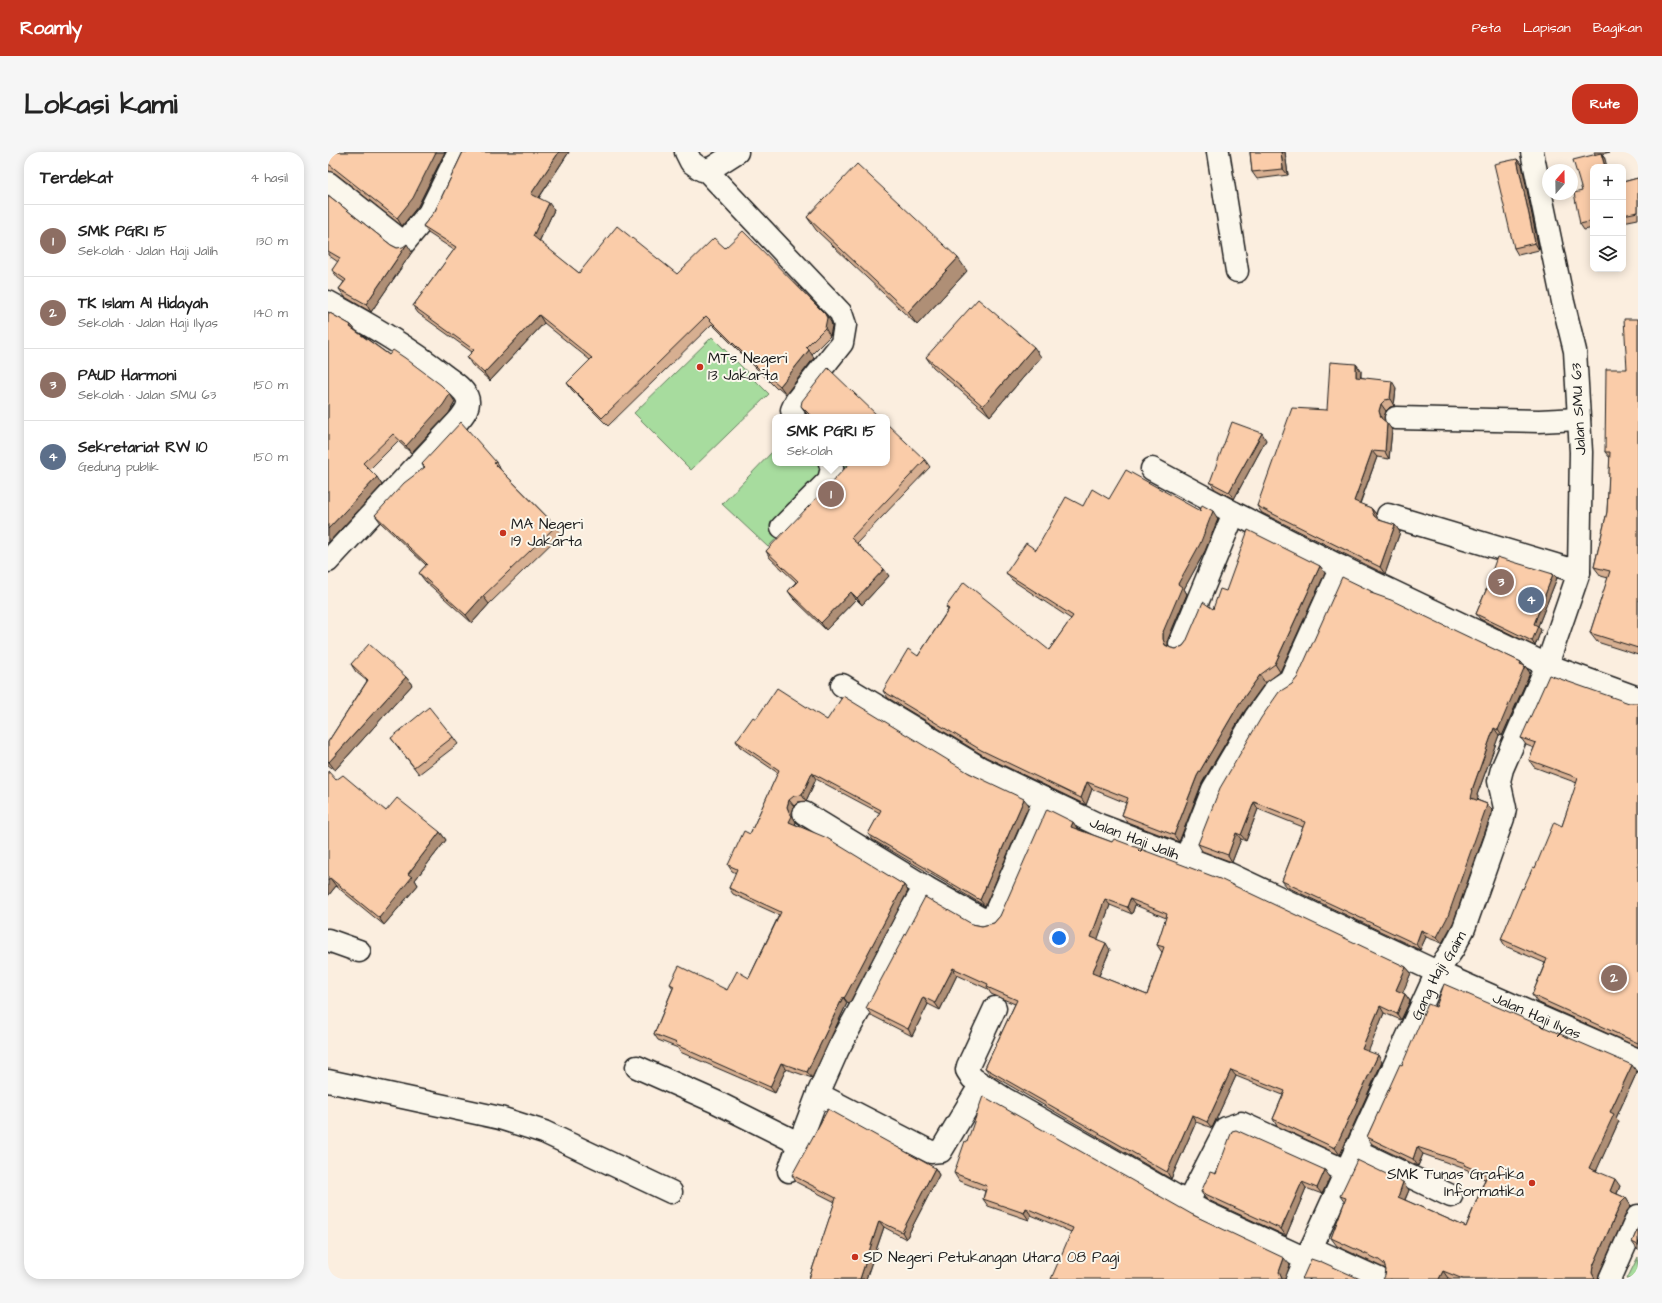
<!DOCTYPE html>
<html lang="id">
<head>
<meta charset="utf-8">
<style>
  :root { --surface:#fff; --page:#f6f6f6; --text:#222; --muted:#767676; --line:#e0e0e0; --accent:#c8321e }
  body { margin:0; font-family:"Architects Daughter",sans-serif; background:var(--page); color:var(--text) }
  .controls { position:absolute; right:12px; top:12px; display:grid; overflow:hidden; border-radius:8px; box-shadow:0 2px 10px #0003 }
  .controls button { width:36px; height:36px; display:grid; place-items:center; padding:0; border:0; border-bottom:1px solid var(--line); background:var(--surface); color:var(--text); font:20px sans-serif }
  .compass { position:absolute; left:1214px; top:12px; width:36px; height:36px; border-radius:50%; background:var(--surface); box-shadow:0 2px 10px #0003; rotate:20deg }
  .you { position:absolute; left:731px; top:786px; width:14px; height:14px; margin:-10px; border:3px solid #fff; border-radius:50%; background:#1a73e8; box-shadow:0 0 0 6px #1a73e833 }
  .badge { display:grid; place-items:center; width:26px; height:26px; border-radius:50%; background:var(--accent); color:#fff; font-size:13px; font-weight:700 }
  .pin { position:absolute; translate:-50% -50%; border:2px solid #fff; box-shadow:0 1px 4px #0006 }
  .popup { position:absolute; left:444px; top:262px; width:118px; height:52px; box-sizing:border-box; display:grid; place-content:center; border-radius:8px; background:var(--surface); filter:drop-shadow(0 1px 3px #0005); font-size:13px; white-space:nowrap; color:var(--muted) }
  .popup b { font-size:15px; color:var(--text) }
  .popup::after { content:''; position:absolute; left:50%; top:100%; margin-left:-8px; border:8px solid transparent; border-top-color:var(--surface) }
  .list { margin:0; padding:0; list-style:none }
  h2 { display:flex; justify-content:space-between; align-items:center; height:52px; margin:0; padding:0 16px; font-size:17px }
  h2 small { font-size:13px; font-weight:400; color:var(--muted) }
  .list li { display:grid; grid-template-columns:26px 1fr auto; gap:12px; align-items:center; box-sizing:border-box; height:72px; padding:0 16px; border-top:1px solid var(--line) }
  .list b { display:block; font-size:15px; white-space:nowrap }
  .list p { margin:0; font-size:13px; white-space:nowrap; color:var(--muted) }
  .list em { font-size:13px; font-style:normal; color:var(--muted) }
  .icon { flex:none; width:22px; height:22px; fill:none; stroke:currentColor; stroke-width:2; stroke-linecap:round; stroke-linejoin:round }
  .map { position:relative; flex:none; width:1310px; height:1127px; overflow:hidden; border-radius:16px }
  header { display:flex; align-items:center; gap:24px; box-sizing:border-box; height:56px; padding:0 20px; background:var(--accent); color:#fff }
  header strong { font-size:19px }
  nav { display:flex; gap:22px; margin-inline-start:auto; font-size:14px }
  .intro { display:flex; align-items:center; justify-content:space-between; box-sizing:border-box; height:96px; padding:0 24px }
  h1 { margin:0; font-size:28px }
  .button { padding:10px 18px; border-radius:16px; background:var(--accent); color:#fff; font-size:14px; font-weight:700 }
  main { display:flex; gap:24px; padding:0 24px }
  aside { flex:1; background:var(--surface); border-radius:16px; box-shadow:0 2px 10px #0003 }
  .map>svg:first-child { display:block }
  .green { fill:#a7dc9e; stroke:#627c5d }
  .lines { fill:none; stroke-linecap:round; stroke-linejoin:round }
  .minor-casing { stroke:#1c1c1c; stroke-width:25 }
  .minor { stroke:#fbf7ec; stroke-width:22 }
  .wall { fill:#d7af91; stroke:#1c1c1c; fill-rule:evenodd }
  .shaded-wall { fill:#af8f76; stroke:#1c1c1c }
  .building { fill:#facca9; stroke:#1c1c1c; fill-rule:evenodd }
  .poi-dot { fill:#c8321e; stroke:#fbf7ec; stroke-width:1.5 }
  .labels { text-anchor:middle; stroke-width:4; stroke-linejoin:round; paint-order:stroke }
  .poi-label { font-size:15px; fill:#1c1c1c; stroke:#fbf7ec; text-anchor:start }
  .street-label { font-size:15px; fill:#1c1c1c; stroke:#fbf7ec }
</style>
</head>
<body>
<header>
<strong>Roamly</strong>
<nav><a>Peta</a><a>Lapisan</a><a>Bagikan</a></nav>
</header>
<div class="intro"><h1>Lokasi kami</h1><a class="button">Rute</a></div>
<main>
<aside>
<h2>Terdekat<small>4 hasil</small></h2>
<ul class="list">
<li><span class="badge" style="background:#8d6e63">1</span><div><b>SMK PGRI 15</b><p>Sekolah · Jalan Haji Jalih</p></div><em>130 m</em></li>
<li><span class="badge" style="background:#8d6e63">2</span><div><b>TK Islam Al Hidayah</b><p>Sekolah · Jalan Haji Ilyas</p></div><em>140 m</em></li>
<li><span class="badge" style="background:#8d6e63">3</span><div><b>PAUD Harmoni</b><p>Sekolah · Jalan SMU 63</p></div><em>150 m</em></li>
<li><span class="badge" style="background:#5c6f8a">4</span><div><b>Sekretariat RW 10</b><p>Gedung publik</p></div><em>150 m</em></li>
</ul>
</aside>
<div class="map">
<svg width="1310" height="1127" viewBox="0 0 1310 1127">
  <rect width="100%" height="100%" fill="#fbeedf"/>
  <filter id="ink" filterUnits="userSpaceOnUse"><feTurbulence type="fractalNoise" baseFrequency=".025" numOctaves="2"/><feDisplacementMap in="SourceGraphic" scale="8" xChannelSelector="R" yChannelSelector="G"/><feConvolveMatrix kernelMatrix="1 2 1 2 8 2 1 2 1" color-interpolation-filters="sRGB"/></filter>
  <g filter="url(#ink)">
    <path class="green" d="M384,185L441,242L363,318L306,261Z
      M447,297V311H517L519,313L440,395L394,352Z
      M1310,1105V1127H1299Z"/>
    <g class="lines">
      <g class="minor-casing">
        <g id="minor">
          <path d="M358,0L363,10L374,18L384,16L409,0"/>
          <path d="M890,0L909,119"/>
          <path d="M378,18L513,161L517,173L514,191L468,249L464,258L466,265"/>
          <path d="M0,31L76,91L101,61L131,0"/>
          <path d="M0,150C40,172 81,195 117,224C124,229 135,236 139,245C143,254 135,263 130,269L0,409"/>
          <path d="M1068,266L1211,269L1251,267"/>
          <path d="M824,317L906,361L1013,415L1219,513L1310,546"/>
          <path d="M1060,363L1251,420"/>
          <path d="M454,375L501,328L504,316L502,311"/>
          <path d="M852,492L906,361"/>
          <path id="s1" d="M514,533L652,616L771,673L901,722L1109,820L1310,908"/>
          <path d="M476,661L597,735"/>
          <path d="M858,706L885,637L927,566L947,538L962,528L1013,415"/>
          <path d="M0,788L31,799"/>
          <path d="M667,856L640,914L639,918L644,926L677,947L876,1060L978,1107"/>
          <path d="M309,915L388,950L470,991"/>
          <path d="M0,929L172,966L216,980L343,1040"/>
          <path d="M490,942L603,1000L613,999L653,932"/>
          <path d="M1027,998L1123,1044"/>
          <path d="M461,1019L490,942L510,897L533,855L582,760L597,735L652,766L661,768L665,766L717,647"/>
          <path d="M860,1050L898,976L913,971L1018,1019"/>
          <path d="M983,1096L1051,1127"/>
          <path id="s2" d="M969,1127L1109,820L1125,797L1136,776L1175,666L1177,656L1171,629L1174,617L1219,513L1251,420L1253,300L1247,199L1235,150L1204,0"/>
          <path d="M1282,1127L1310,1064"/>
        </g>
      </g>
      <use href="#minor" class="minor"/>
    </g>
    <path class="wall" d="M0,0H117L90,54L74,74L7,21L1,19H0Z
      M135,0H241L211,46L226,58L211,90L251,121L349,122L397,96L503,170L504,174L502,184L484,202L486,206L458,242L450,235L449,237L384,172L280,274L244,238L239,231L262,208L216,171L162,229L144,213L139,205L144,200L90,161L85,154L126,98L100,81L95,74L107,59Z
      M922,0H957L960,23L929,27L924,20Z
      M1266,0H1282L1274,2L1277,7L1265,15V76L1256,78L1252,72L1254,39L1267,2Z
      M1189,7L1194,13L1211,98L1190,103L1186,96Z
      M1310,26V67L1295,70V30Z
      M0,43L63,93L69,96L84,100L43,160L17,145L11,137L16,130L10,126L4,118L10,110L0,103Z
      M479,65L639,119L589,173L488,78Z
      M0,160L23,173L28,179L127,250L121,261L83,301L70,289L41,318L54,333L0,391Z
      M1310,167V503L1269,490L1262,481L1280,426L1273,424L1266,415L1279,360L1282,306L1277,300L1299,217Z
      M598,205H713L662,264L605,215Z
      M1028,212L1033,219V225L1068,236L1066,254L1062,255L1058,259L1056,265V268L1064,278L1061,307L1049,305L1032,352L1043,356L1048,362L1049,367L1051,368L1067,373L1072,380L1057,422L934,361L929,354L999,258Z
      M473,254L551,265H482L478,261Z
      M938,288L906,347L887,337L882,330Z
      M597,308L602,315L529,391L561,424L534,453L528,447L498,478L465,446L460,439L468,430L442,406L438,399Z
      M168,310L173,318L228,374L233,382L161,452L144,471L97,429L91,421L98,413L53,371L47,363L96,316L94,312Z
      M781,347L872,359L890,367L877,399L856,437L859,442L840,487V494L843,496L848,497L855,494L885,457L898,439L992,414L997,421L952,520L937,531L916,560L874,631L851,690L799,670L794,663L798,651L764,637L758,653L658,605L560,546L555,539L590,504L620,458L618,455L721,498L743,467L684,428L678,421L708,398L755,354Z
      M1163,422H1225L1229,426L1210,474L1213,478L1207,494L1152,467L1148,462L1164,424Z
      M1043,439L1045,442L1193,510L1195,513L1197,514L1202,521L1174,584L1171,583L1149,643L1150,645L1149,648L1159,652L1164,658L1163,663L1125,771L1114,791L1098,785L1092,798L959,735L954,729L975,675L930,657L918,689L913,687L904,710L874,699L870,692L964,532Z
      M23,512L78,525L84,533L7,618L0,613V590L39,529L28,520Z
      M1301,551H1310V895L1209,850L1204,843L1217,811L1177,794L1173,787L1195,737L1207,716L1234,674L1249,631L1206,615L1201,608L1206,596L1198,593L1193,586Z
      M428,567L499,568L641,621L701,653L657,754L545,688L540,682L552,661L488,627L478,649L470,650L466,654L464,661L465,665L468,670L467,672L576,733L580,739L522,849L521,852L519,851L484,926L458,917L447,941L352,900L350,896L330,888L326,882L345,836L342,832L399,838L421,826L451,763L405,742L401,736L408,721L404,719L400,713L422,682L450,621L412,595L408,589Z
      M125,585L130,592L91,622L63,586Z
      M8,628L58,659L112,680L118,688L87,728L90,733L56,773L8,734L0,744Z
      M745,670L749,676V677L1078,815L1083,821L1074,841L1077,842L1082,849L1073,868L1056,861L1040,899L1054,910L1012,1003L949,974L945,967L955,943L908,924L884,976L868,970L843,1027L662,922L657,916L687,852L663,842L660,837L629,823L612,858L600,852L584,884L543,863L538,856L644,772L654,774L666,771L672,764ZM782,753L804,762L807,753L838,766L829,793L833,799L834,800L819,843L771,824L782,798L769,788Z
      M1108,855L1309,920L1288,966L1291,969L1268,1019L1292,1034L1289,1042L1298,1046L1303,1054L1299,1059L1271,1122L1270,1127H1123L1120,1126L1057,1124L1058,1118L1056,1116L1009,1094L1003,1086L1017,1051L1012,1044L1081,1038L1077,1048L1138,1075L1157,1027L1141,1021L1140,1018L1095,1002L1090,1014L1044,992L1039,985L1074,913Z
      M607,1016L611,1023L578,1087L556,1075L538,1127H481L507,1050L468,1030L464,1023Z
      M626,1021L865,1063L962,1113L743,1080L703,1063L701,1068L660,1054L655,1047L657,1039L631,1029Z
      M888,1022L1002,1025L994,1042L978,1036L958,1084L878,1047L873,1040Z
      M1310,1076V1098L1309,1097L1304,1090Z"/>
    <path class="shaded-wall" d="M108,0H117L90,54L74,74L69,66Z
      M231,0H241L208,50L203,42Z
      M953,0H957L960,23L955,17Z
      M1273,1L1277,7L1279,15H1277Z
      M1189,7L1194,13L1211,98L1207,91Z
      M221,51L226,58L210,92L205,84Z
      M79,92L84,100L43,160L38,152Z
      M630,106L639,119L589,173L580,160Z
      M497,162L503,170L504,174L502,184L497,176Z
      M211,163L216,171L162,229L156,221Z
      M23,173L29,180L22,175Z
      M706,195L713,205L662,264L655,254Z
      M481,198L486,206L458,242L452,234Z
      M1028,212L1033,219L1032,232L1028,225Z
      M1064,229L1068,236L1066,254L1062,247Z
      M122,242L127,250L121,261L83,301L78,294Z
      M1053,252L1058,259L1056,265L1057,272L1053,266L1051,259Z
      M1059,271L1064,278L1061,307L1057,300Z
      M934,281L938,288L906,347L901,340Z
      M1044,299L1049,305L1030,356L1026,349Z
      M49,325L54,333L0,391V377Z
      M1043,356L1048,362L1051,371L1046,364Z
      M885,359L890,367L877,399L856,437L859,442L840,487V494L837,493L835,487V480L850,432Z
      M1067,373L1072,380L1057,422L1052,415Z
      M992,414L997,421L952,520L947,512Z
      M556,417L561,424L534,453L529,446Z
      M1225,422L1229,426L1210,474L1213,478L1207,494L1204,489L1206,472Z
      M523,440L528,447L498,478L493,471Z
      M155,444L161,452L144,471L138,463Z
      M1193,510L1197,515V514L1202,521L1174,584L1170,578Z
      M932,523L937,531L916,560L874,631L851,690L846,683L869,624L911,552Z
      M78,525L84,533L7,618L1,610Z
      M1166,576L1171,583L1149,643L1150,645L1148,653L1143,646L1144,638Z
      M484,621L488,627L478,649L474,643Z
      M759,630L764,637L758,653L753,646Z
      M696,647L701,653L657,754L652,748Z
      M461,648L466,654L464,661L465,665L468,670L466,676L461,670V660L459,655Z
      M926,650L930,657L918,689L913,683Z
      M1159,652L1164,658L1163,663L1125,771L1114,791L1109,785Z
      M745,670L749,676L747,682L743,675Z
      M112,680L118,688L87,728L90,733L56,773L51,766L80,722Z
      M908,681L913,687L904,710L900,703Z
      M2,726L8,734L0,744V729Z
      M576,733L580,739L521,852L516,846Z
      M777,747L782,753L768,792L763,785Z
      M802,747L807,753L804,762L799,755Z
      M1093,778L1098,785L1092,798L1088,792Z
      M778,791L782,798L769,828L764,821Z
      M1078,815L1083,821L1073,845L1068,838Z
      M625,816L629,823L612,858L607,851Z
      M1077,842L1082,849L1073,868L1069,862Z
      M515,845L519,851L484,926L479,920Z
      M595,845L600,852L584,884L580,877Z
      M1052,854L1056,861L1039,903L1034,897Z
      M1050,903L1054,910L1012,1003L1007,996Z
      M453,911L458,917L447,941L442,935Z
      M1304,913L1309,920L1288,966L1291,969L1266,1024L1261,1016L1282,960Z
      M903,918L908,924L884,976L879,970Z
      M864,963L868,970L843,1027L839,1020Z
      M1089,995L1095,1002L1090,1014L1085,1007Z
      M607,1016L611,1023L578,1087L574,1080Z
      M997,1018L1002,1025L994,1042L989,1036Z
      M1287,1027L1292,1034L1287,1046L1282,1039Z
      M974,1030L978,1036L958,1084L953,1077Z
      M1075,1030L1081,1038L1075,1052L1070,1045Z
      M1298,1046L1303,1054L1299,1059L1271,1122L1270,1127H1267L1264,1121L1265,1114L1293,1051Z
      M698,1056L703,1063L701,1068L696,1061Z
      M551,1069L556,1075L538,1127H532Z
      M956,1106L962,1113L957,1127H954L951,1120Z
      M1115,1119L1120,1126V1127H1111Z"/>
    <path class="building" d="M0,0H108L85,46L69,66L2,13L0,12Z
      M135,0H231L203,42L221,51L205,84L251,121L289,74L349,122L386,86L397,96L415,79L497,162L499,166L497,176L478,195L481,198L452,234L445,228L443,229L378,164L274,266L239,231L264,206L211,163L156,221L139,205L146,198L85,154L128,95L95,74L107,59Z
      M922,0H953L955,17L924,20Z
      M1273,1L1277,15H1265V69L1252,72L1246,41L1254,39L1245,8Z
      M1189,7L1207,91L1186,96L1166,12Z
      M529,12L630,106L580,160L479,65Z
      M1310,26V60L1295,63V30Z
      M0,43L63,93L69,96L75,95L79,92L38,152L11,137L18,128L4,118L12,106L0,99Z
      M650,147L706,195L655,254L598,205Z
      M0,160L23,173L22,175L61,203L65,198L77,206L113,233L122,242L115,253L78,294L65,282L35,311L49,325L0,377Z
      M1296,167H1310V496L1262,481L1282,419L1266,415L1279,360L1282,300H1277L1278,217H1299Z
      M1002,210L1028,212V225L1064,229L1062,247L1057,248L1053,252L1051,259L1053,266L1059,271L1057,300L1044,299L1026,349L1043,356L1046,364L1051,368L1067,373L1052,415L929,354L964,256L999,258Z
      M500,216L551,265H484L473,254L474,249Z
      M133,270L168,310L166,311L228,374L155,444L138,463L91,421L99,412L47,363L76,331L97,315L94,312Z
      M904,270L934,281L901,340L882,330Z
      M559,272L597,308L523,386L556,417L529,446L523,440L493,471L460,439L470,429L438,399L522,311H559Z
      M798,318L872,359L874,353L885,359L872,392L850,432L854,435L835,480V487L837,493L843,496L848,497L855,494L858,490L875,450L885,457L892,437L898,439L920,378L992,414L947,512L932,523L911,552L869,624L846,683L794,663L800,646L759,630L753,646L653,598L555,539L580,497L590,504L621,457L618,455L636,430L721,498L745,464L678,421L698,391L708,398L738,345L755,354L764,337L781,347Z
      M1169,405L1225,422L1206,472L1210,474L1204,489L1148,462L1165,422H1163Z
      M1014,425L1043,439V441L1063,448L1193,510L1192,512L1197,514L1170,578L1166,576L1144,638H1145L1143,646L1159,652L1158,656L1120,764L1109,785L1093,778L1088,792L954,729L977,670L926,650L913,683L908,681L900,703L870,692L892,636L933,566L951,540L964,532L969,526Z
      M41,492L78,525L1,610L0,609V590L40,528L23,512Z
      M1221,523L1301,551H1310V891L1204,843L1219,807L1173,787L1194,736L1195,737L1205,715L1207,716L1226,670L1234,674L1250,626L1201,608L1208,591L1193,586Z
      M449,536L499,568L515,544L641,621L696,647L652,748L540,682L553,658L484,621L474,643L466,644L461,648L459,655L461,660L464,664L461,670L499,686L576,733L518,843L516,846L515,845L479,920L453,911L442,935L348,893L349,891L326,882L346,834L342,832L351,814L399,838L409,819L421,826L453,760L401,736L409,717L400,713L416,679L422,682L451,618L408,589L425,565L428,567Z
      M101,555L125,585L86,615L63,586Z
      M0,619L8,628L15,623L58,659L69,646L112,680L80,722L84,725L51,766L2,726L0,729Z
      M719,657L745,670L743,675L784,690L786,687L892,727L1078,815L1068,838L1077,842L1069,862L1052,854L1034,897L1050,903L1007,996L945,967L957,939L903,918L879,970L864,963L839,1020L657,916L689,848L659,835L660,832L625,816L607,851L595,845L580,877L538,856L597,745L644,772L654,774L666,771L672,764ZM777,747L799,755L802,747L839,762L829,793L836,795L819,843L764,821L778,791L763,785Z
      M1116,832L1304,913L1282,960L1286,962L1261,1016L1287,1027L1282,1039L1298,1046L1293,1051L1265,1114L1264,1121L1267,1127H1135L1115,1119L1111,1127H1055L1057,1124L1058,1118L1056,1112L1051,1108L1003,1086L1018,1046L1012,1044L1029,1008L1075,1030L1070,1045L1138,1075L1159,1023L1136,1013L1137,1011L1089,995L1085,1007L1039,985L1072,912L1074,913L1100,852L1108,855Z
      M655,944L865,1063L956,1106L951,1120L954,1127H723L745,1076L698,1056L696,1061L655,1047L659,1034L626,1021L637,989L639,990Z
      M500,957L607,1016L574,1080L551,1069L532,1127H481L508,1046L464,1023Z
      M908,978L997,1018L989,1036L974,1030L953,1077L873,1040L882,1020L888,1022L904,979Z
      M1310,1076V1093L1304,1090Z
      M983,1107L992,1110V1109L1032,1127H973L975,1125Z"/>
  </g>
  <g class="poi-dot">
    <circle cx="372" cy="215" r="4"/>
    <circle cx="175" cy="381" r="4"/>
    <circle cx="1204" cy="1031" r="4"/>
    <circle cx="527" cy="1105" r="4"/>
  </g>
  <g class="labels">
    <g class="poi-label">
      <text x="380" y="211">MTs Negeri<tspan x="380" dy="17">13 Jakarta</tspan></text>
      <text x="183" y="377">MA Negeri<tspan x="183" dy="17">19 Jakarta</tspan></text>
      <text x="1196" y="1027" text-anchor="end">SMK Tunas Grafika<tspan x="1196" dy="17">Informatika</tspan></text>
      <text x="535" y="1110">SD Negeri Petukangan Utara 08 Pagi</text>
    </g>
    <g class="street-label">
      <text transform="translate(1250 257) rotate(-93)" y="5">Jalan SMU 63</text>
      <text dy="5" stroke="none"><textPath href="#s1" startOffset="331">Jalan Haji Jalih</textPath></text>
      <text dy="5" stroke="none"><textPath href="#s2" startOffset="335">Gang Haji Gaim</textPath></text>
      <text dy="5" stroke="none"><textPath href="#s1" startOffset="771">Jalan Haji Ilyas</textPath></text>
    </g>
  </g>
</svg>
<div class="controls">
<button>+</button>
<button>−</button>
<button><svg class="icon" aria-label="layers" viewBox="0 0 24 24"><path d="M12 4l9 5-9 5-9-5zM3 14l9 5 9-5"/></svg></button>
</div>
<svg class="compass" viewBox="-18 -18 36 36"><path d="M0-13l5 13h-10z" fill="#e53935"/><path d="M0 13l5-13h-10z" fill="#767676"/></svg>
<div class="you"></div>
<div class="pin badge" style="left:503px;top:342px;background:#8d6e63">1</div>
<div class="popup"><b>SMK PGRI 15</b>Sekolah</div>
<div class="pin badge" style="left:1286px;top:826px;background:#8d6e63">2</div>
<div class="pin badge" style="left:1173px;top:430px;background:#8d6e63">3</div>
<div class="pin badge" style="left:1203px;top:448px;background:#5c6f8a">4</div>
</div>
</main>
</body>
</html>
